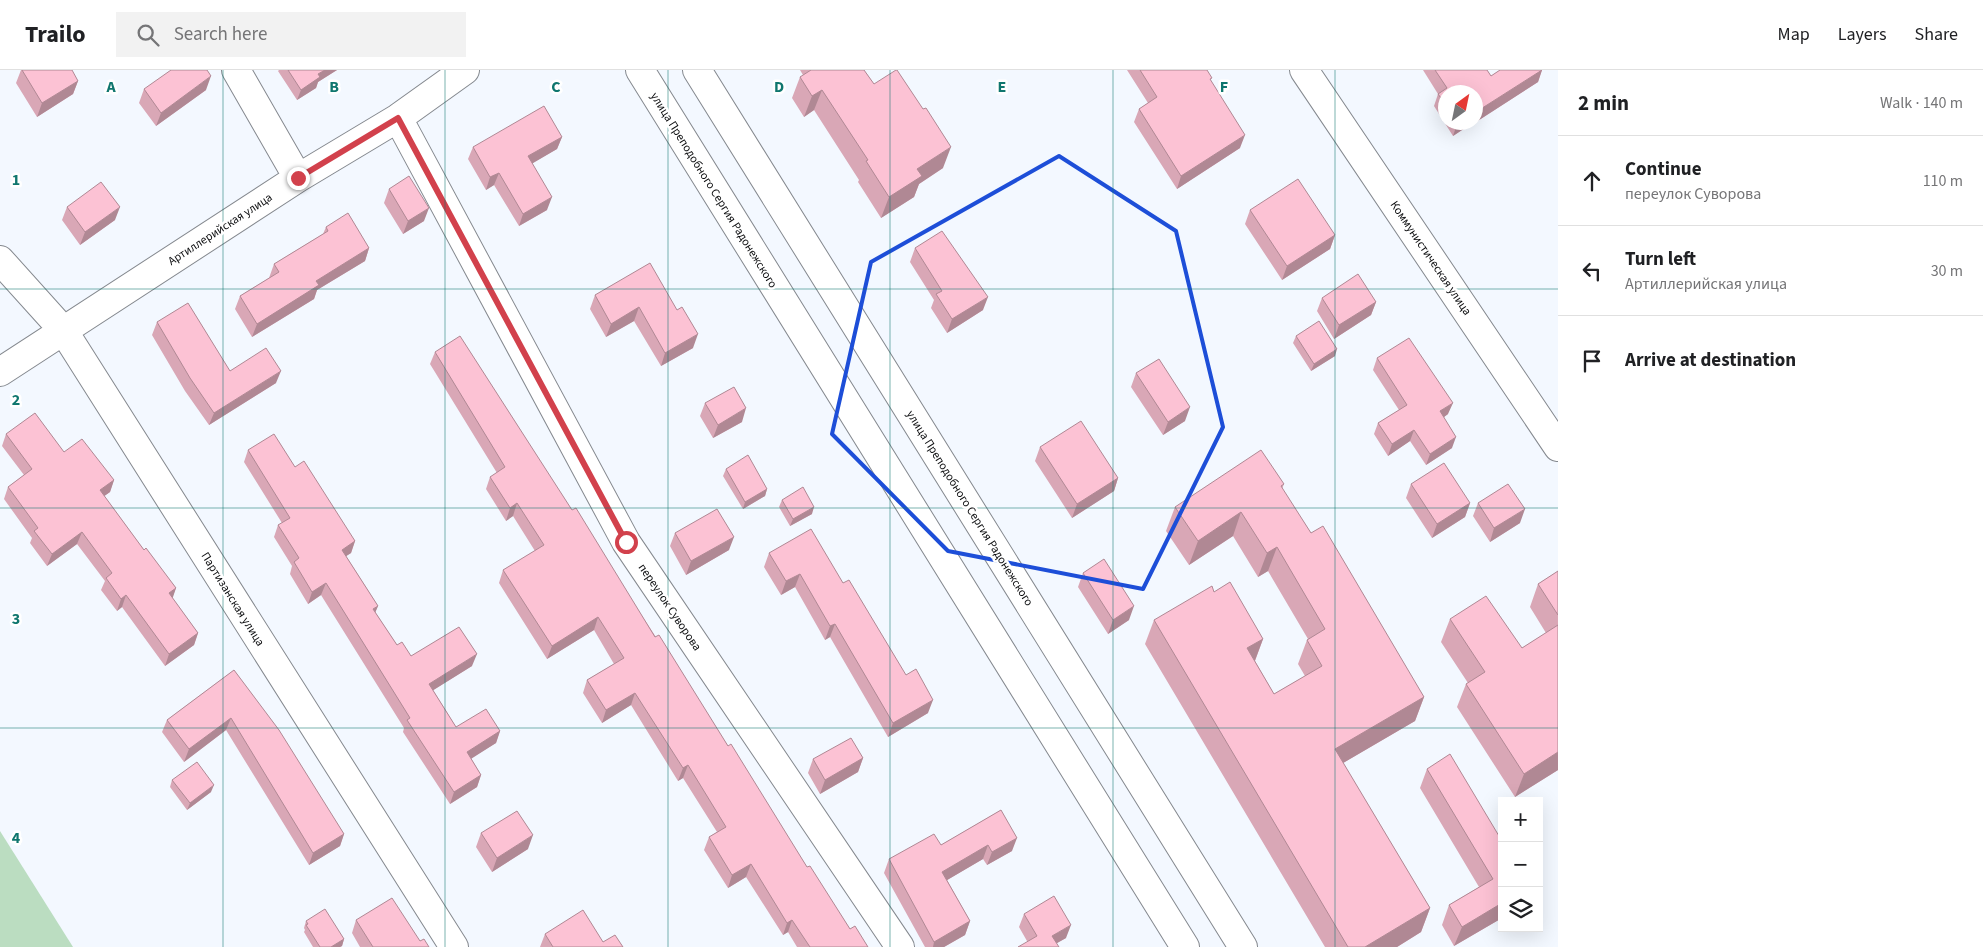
<!DOCTYPE html>
<html lang="en">
<head>
<meta charset="utf-8">
<style>
  :root { --surface:#fff; --page:#f2f2f2; --text:#202124; --muted:#757577; --line:#e0e0e0 }
  body { margin:0; font-family:"Source Sans 3",sans-serif; background:var(--page); color:var(--text) }
  .controls { position:absolute; right:15px; bottom:15px; display:grid; overflow:hidden; border-radius:0px; box-shadow:0 5px 20px #0002 }
  .controls button { width:45px; height:45px; display:grid; place-items:center; padding:0; border:0; border-bottom:1px solid var(--line); background:var(--surface); color:var(--text); font:25px sans-serif }
  .compass { position:absolute; left:1438px; top:15px; width:45px; height:45px; border-radius:50%; background:var(--surface); box-shadow:0 5px 20px #0002; rotate:33deg }
  .stop { position:absolute; width:15px; height:15px; margin:-11px; border:4px solid #d2414c; border-radius:50%; background:#fff }
  .stop.end { background:#d2414c; border-color:#fff; box-shadow:0 1px 5px #0008 }
  .list { margin:0; padding:0; list-style:none }
  h2 { display:flex; justify-content:space-between; align-items:center; height:65px; margin:0; padding:0 20px; font-size:21px }
  h2 small { font-size:16px; font-weight:400; color:var(--muted) }
  .list li { display:grid; grid-template-columns:32px 1fr auto; gap:15px; align-items:center; box-sizing:border-box; height:90px; padding:0 20px; border-top:1px solid var(--line) }
  .list b { display:block; font-size:19px; white-space:nowrap }
  .list p { margin:0; font-size:16px; white-space:nowrap; color:var(--muted) }
  .list em { font-size:16px; font-style:normal; color:var(--muted) }
  .icon { flex:none; width:28px; height:28px; fill:none; stroke:currentColor; stroke-width:2; stroke-linecap:round; stroke-linejoin:round }
  .map { position:relative; flex:none; width:1558px; height:877px; overflow:hidden }
  header { display:flex; align-items:center; gap:30px; box-sizing:border-box; height:70px; padding:0 25px; background:var(--surface); border-bottom:1px solid var(--line) }
  header strong { font-size:24px }
  nav { display:flex; gap:28px; margin-inline-start:auto; font-size:18px }
  .search { width:350px; height:45px; background:var(--page); display:flex; align-items:center; gap:12px; box-sizing:border-box; padding:0 18px; border-radius:0px; color:var(--muted); font-size:19px }
  main { display:flex }
  aside { flex:1; background:var(--surface) }
  .map>svg:first-child { display:block }
  .green { fill:#bbddc1 }
  .lines { fill:none; stroke-linecap:round; stroke-linejoin:round }
  .minor-casing { stroke:#85898f; stroke-width:30 }
  .minor { stroke:#fff; stroke-width:28 }
  .wall { fill:#d9a7b6 }
  .shaded-wall { fill:#b08894 }
  .building { fill:#fcc2d4; stroke:#b08894 }
  .route { stroke:#d2414c; stroke-width:6 }
  .marked { fill:none; stroke:#1d4ed8; stroke-width:4; stroke-linejoin:round }
  .grid { fill:none; stroke:#0f766e; stroke-width:1; stroke-opacity:0.55 }
  .labels { text-anchor:middle; stroke-width:5; stroke-linejoin:round; paint-order:stroke }
  .street-label { font-size:12px; fill:#0b0c0e; stroke:#fff }
  .grid-label { font-size:16px; text-anchor:middle; font-weight:bold; fill:#0f766e; stroke:#fff; stroke-width:5; stroke-linejoin:round; paint-order:stroke }
</style>
</head>
<body>
<header>
<strong>Trailo</strong>
<div class="search"><svg class="icon" aria-label="search" viewBox="0 0 24 24"><circle cx="10" cy="10" r="6"/><path d="M15 15l6 6"/></svg>Search here</div>
<nav><a>Map</a><a>Layers</a><a>Share</a></nav>
</header>
<main>
<div class="map">
<svg width="1558" height="877" viewBox="0 0 1558 877">
  <rect width="100%" height="100%" fill="#f3f8ff"/>
  <path class="green" d="M0,761L73,877H0Z"/>
  <g class="lines">
    <g class="minor-casing">
      <path id="minor" d="M236,0L298,108
        M640,0L1185,877
        M697,0L1243,877
        M1304,0L1558,377
        M398,48L626,472L900,877
        M0,190L63,260L454,877
        M0,302L298,108L398,48L465,0"/>
    </g>
    <use href="#minor" class="minor"/>
  </g>
  <path class="wall" d="M21,0H22L78,11L73,24L37,47L16,13Z
    M279,0H337L318,12L316,18L297,30L278,1Z
    M800,0H864L874,14L943,98L919,114L914,127L881,148L858,112L859,110L814,40L804,47L792,28L800,7L803,5Z
    M1127,0H1207L1211,11L1240,78L1177,119L1134,52L1139,39L1148,33Z
    M1423,0H1487L1491,6L1500,0H1542L1538,12L1476,52V22H1446V52H1474L1453,66L1434,36L1438,24Z
    M144,19L206,20L156,56L139,33Z
    M562,67L557,79L532,93L547,140L519,156L494,115L486,120L468,89L473,77Z
    M389,119L424,151L403,164L384,133Z
    M67,137L115,150L80,175L62,150Z
    M1250,140L1335,165L1330,179L1282,210L1245,154Z
    M326,157L369,178L365,191L317,220L314,229L252,267L235,239L240,226L269,208L274,194L323,164Z
    M915,178L983,240L947,263L931,238L934,230L910,192Z
    M595,225L677,240L693,278L661,296L634,251L606,267L590,239Z
    M1322,228L1376,232L1371,245L1334,269L1317,241Z
    M157,252L230,301L276,313L209,355L185,321L152,265Z
    M1296,266L1335,286L1311,301L1293,273Z
    M435,282L572,440L728,676L807,797L850,859L868,877H797L788,862L783,865L746,807L728,818L704,780L709,767L717,762L683,708L678,711L631,635L602,653L583,623L587,610L614,594L594,560L547,589L499,513L503,500L535,481L513,446L506,451L486,419L490,407L497,403L430,294Z
    M1377,288L1448,344L1444,347L1452,378L1426,395L1410,371L1388,386L1374,364L1378,353L1399,340L1373,300Z
    M1136,303L1185,351L1163,365L1131,317Z
    M705,333L742,352L713,368L700,346Z
    M6,364L64,382L114,410L110,422L104,426L144,480L176,518L172,528L198,563L194,575L165,596L122,537L117,541L101,520L105,511L77,474L47,496L30,473L32,468L4,429L8,417L24,405L2,376Z
    M1040,377L1118,408L1114,421L1072,448L1035,391Z
    M248,380L295,397L355,471L351,483L346,486L378,536L375,542L397,575L411,586L472,596L433,620L456,657L500,661L496,673L471,688L481,705L477,717L450,734L403,662L404,658L321,525L308,534L290,504L292,496L274,467L278,455L282,453L244,392Z
    M726,399L767,419L765,426L743,439L723,406Z
    M1284,414L1282,419L1311,463L1424,627L1415,651L1343,693L1430,838L1421,862L1397,877H1325L1145,574L1154,550L1214,522L1263,569L1255,591L1274,624L1305,606L1298,594L1307,570L1308,569L1268,501L1258,507L1233,466L1189,495L1166,461L1175,437Z
    M1411,414L1470,433L1465,447L1432,468L1406,428Z
    M782,430L812,444L790,456L779,437Z
    M1478,433L1520,453L1490,472L1473,446Z
    M675,463L729,480L686,505L670,476Z
    M769,483L843,513L928,643L888,667L830,567L825,570L795,517L781,525L764,497Z
    M1558,501V700L1515,727L1457,637L1466,614L1468,613L1441,572L1450,549L1522,578L1546,563L1530,537L1538,514Z
    M1083,503L1129,550L1108,564L1078,517Z
    M234,600L344,764L340,776L309,795L226,660L184,692L162,662L167,650Z
    M863,688L858,702L820,724L808,703L813,689Z
    M1427,699L1502,771V848L1454,876L1442,855L1449,835L1479,817L1420,718Z
    M172,710L211,722L187,740L170,717Z
    M1001,740L1012,781L987,795L983,789L947,810L970,851L965,865L944,877H925L884,803L889,789L941,775Z
    M481,763L528,779L492,802L476,777Z
    M1024,844L1066,868L1057,873L1027,871L1019,857Z
    M356,850L420,871L429,877H360L352,863Z
    M306,851L344,869L342,876L340,877H313L304,862L305,860L304,858Z
    M545,864L603,872L623,877H540Z"/>
  <path class="shaded-wall" d="M325,0H337L318,12L316,18L297,30L301,20L318,4Z
    M1542,0L1538,12L1476,52V42Z
    M211,6L206,20L156,56L161,43Z
    M78,11L73,24L37,47L42,33Z
    M822,20L814,40L804,47L812,26Z
    M1460,52H1474L1453,66L1457,54Z
    M1245,65L1240,78L1177,119L1181,106Z
    M562,67L557,79L523,99L528,86Z
    M951,77L943,98L919,114L914,127L881,148L889,127L917,99Z
    M499,103L494,115L486,120L490,107Z
    M552,127L547,140L519,156L523,144Z
    M120,137L115,150L80,175L85,162Z
    M429,138L424,151L403,164L408,151Z
    M1335,165L1330,179L1282,210L1287,196Z
    M369,178L365,191L317,220L314,229L252,267L257,254L316,211Z
    M988,227L983,240L947,263L952,249Z
    M1376,232L1371,245L1334,269L1339,255Z
    M639,237L634,251L606,267L611,254Z
    M698,264L693,278L661,296L665,283Z
    M1337,279L1335,286L1311,301L1314,294Z
    M281,301L276,313L209,355L214,343Z
    M1453,333L1448,344L1436,353L1440,341Z
    M1190,337L1185,351L1163,365L1168,352Z
    M746,338L742,352L713,368L718,355Z
    M1414,360L1410,371L1388,386L1392,374Z
    M1456,367L1452,378L1426,395L1430,384Z
    M1118,408L1114,421L1072,448L1077,434Z
    M114,410L110,422L96,432L100,420Z
    M767,419L765,426L743,439L745,432Z
    M517,433L513,446L506,451L510,438Z
    M1470,433L1465,447L1432,468L1437,454Z
    M814,437L812,444L790,456L793,449Z
    M1525,439L1520,453L1490,472L1494,458Z
    M1241,442L1233,466L1189,495L1198,471Z
    M82,462L77,474L47,496L52,484Z
    M734,467L729,480L686,505L691,491Z
    M355,471L351,483L337,492L342,480Z
    M1277,477L1268,501L1258,507L1267,483Z
    M800,504L795,517L781,525L786,511Z
    M326,513L321,525L308,534L312,522Z
    M176,518L172,530L169,523Z
    M126,525L122,537L117,541L121,529Z
    M378,536L373,548V539Z
    M1134,536L1129,550L1108,564L1113,550Z
    M598,547L594,560L547,589L552,576Z
    M835,554L830,567L825,570L830,556Z
    M198,563L194,575L165,596L169,584Z
    M1263,569L1254,593L1247,578Z
    M477,584L472,596L424,626L429,614Z
    M635,623L631,635L602,653L606,640Z
    M1424,627L1415,651L1326,703L1335,679Z
    M933,630L928,643L888,667L893,653Z
    M231,648L226,660L184,692L189,679Z
    M500,661L496,673L463,694L467,682Z
    M1558,682V700L1515,727L1524,704Z
    M863,688L858,702L820,724L825,710Z
    M688,695L683,708L678,711L683,698Z
    M481,705L477,717L450,734L454,722Z
    M214,715L211,722L187,740L190,733Z
    M344,764L340,776L309,795L313,783Z
    M533,765L528,779L492,802L497,788Z
    M1017,768L1012,781L987,795L992,782Z
    M988,775L983,789L937,816L942,802Z
    M751,794L746,807L728,818L732,805Z
    M1502,833V848L1454,876L1462,857Z
    M1430,838L1421,862L1397,877H1365Z
    M792,850L788,862L783,865L787,853Z
    M970,851L965,865L944,877H933L934,872Z
    M1071,855L1066,868L1050,877L1052,866Z
    M344,869L342,876L340,877H331Z"/>
  <path class="building" d="M22,0H72L78,11L42,33Z
    M171,0H207L211,6L161,43L144,19Z
    M288,0H325L318,4L320,7L301,20Z
    M811,0H864L874,14L896,0H897L923,39L926,38L951,77L917,99L922,106L889,127L866,91L868,90L822,20L812,26L800,7Z
    M1140,0H1207L1212,8L1210,9L1245,65L1181,106L1139,39L1157,27Z
    M1435,0H1487L1491,6L1500,0H1542L1476,42V22H1446V35L1438,24L1447,18Z
    M544,36L562,67L528,86L552,127L523,144L499,103L490,107L473,77Z
    M409,106L429,138L408,151L389,119Z
    M1298,109L1335,165L1287,196L1250,140Z
    M101,112L120,137L85,162L67,137Z
    M348,143L369,178L316,211L319,215L257,254L240,226L279,202L274,194L328,161L326,157Z
    M942,161L988,227L952,249L936,224L942,221L915,178Z
    M650,193L677,240L682,237L698,264L665,283L639,237L611,254L595,225Z
    M1358,204L1376,232L1339,255L1322,228Z
    M188,233L230,301L266,278L281,301L214,343L190,308L157,252Z
    M1319,251L1337,279L1314,294L1296,266Z
    M460,266L572,440L576,438L655,567L659,565L728,676L731,674L807,797L810,796L850,859L855,856L868,877H810L792,850L787,853L751,794L732,805L709,767L726,757L688,695L683,698L635,623L606,640L587,610L624,588L598,547L552,576L503,500L544,475L517,433L510,438L490,407L505,397L435,282Z
    M1409,268L1453,333L1440,341L1456,367L1430,384L1414,360L1392,374L1378,353L1407,335L1377,288Z
    M1159,289L1190,337L1168,352L1136,303Z
    M734,317L746,338L718,355L705,333Z
    M35,343L64,382L82,369L114,410L100,420L144,480L146,478L176,518L169,523L198,563L169,584L126,525L121,529L106,508L112,503L82,462L52,484L34,461L38,458L8,417L32,399L6,364Z
    M1081,351L1118,408L1077,434L1040,377Z
    M274,364L295,397L304,391L355,471L342,480L378,536L373,539L397,575L402,572L411,586L459,557L477,584L429,614L456,657L486,639L500,661L467,682L481,705L454,722L407,650L410,648L326,513L312,522L294,492L299,488L278,455L290,448L248,380Z
    M1261,380L1284,414L1281,416L1311,463L1323,456L1424,627L1335,679L1430,838L1365,877H1348L1154,550L1212,516L1214,522L1230,512L1263,569L1247,578L1274,624L1322,596L1307,570L1325,559L1277,477L1267,483L1241,442L1198,471L1175,437Z
    M748,385L767,419L745,432L726,399Z
    M1444,393L1470,433L1437,454L1411,414Z
    M1508,414L1525,439L1494,458L1478,433Z
    M803,417L814,437L793,449L782,430Z
    M717,439L734,467L691,491L675,463Z
    M811,459L843,513L849,510L906,605L916,599L933,630L893,653L835,554L830,556L800,504L786,511L769,483Z
    M1104,489L1134,536L1113,550L1083,503Z
    M1558,501V545L1538,514Z
    M1486,526L1522,578L1558,555V682L1524,704L1466,614L1485,602L1450,549Z
    M234,600L279,660L344,764L313,783L231,648L189,679L167,650Z
    M851,668L863,688L825,710L813,689Z
    M1450,684L1502,771V833L1462,857L1449,835L1493,809L1427,699Z
    M197,692L214,715L190,733L172,710Z
    M1001,740L1017,768L992,782L988,775L942,802L970,851L934,872L889,789L934,764L941,775Z
    M517,741L533,765L497,788L481,763Z
    M1054,826L1071,855L1052,866L1059,877H1018L1037,866L1024,844Z
    M392,828L420,871L424,869L429,877H373L356,850Z
    M325,839L344,869L331,877H320L306,855L308,854L306,851Z
    M583,840L603,872L615,865L623,877H553L545,864Z"/>
  <g class="lines">
    <path class="route" d="M298,108L398,48L626,472"/>
  </g>
  <path class="marked" d="M1059,86L1176,161L1223,357L1143,519L948,481L832,364L871,192Z"/>
  <path class="grid" d="M223,0V877M445,0V877M668,0V877M890,0V877M1113,0V877M1335,0V877M0,219H1558M0,438H1558M0,658H1558"/>
  <g class="labels">
    <g class="street-label">
      <text transform="translate(714 120) rotate(58)" y="4">улица Преподобного Сергия Радонежского</text>
      <text transform="translate(220 159) rotate(-33)" y="4">Артиллерийская улица</text>
      <text transform="translate(1431 188) rotate(56)" y="4">Коммунистическая улица</text>
      <text transform="translate(970 438) rotate(58)" y="4">улица Преподобного Сергия Радонежского</text>
      <text transform="translate(233 529) rotate(58)" y="4">Партизанская улица</text>
      <text transform="translate(670 537) rotate(56)" y="4">переулок Суворова</text>
    </g>
  </g>
  <g class="grid-label">
    <text x="111" y="22">A</text>
    <text x="334" y="22">B</text>
    <text x="556" y="22">C</text>
    <text x="779" y="22">D</text>
    <text x="1002" y="22">E</text>
    <text x="1224" y="22">F</text>
    <text x="16" y="115">1</text>
    <text x="16" y="335">2</text>
    <text x="16" y="554">3</text>
    <text x="16" y="773">4</text>
  </g>
</svg>
<div class="controls">
<button>+</button>
<button>−</button>
<button><svg class="icon" aria-label="layers" viewBox="0 0 24 24"><path d="M12 4l9 5-9 5-9-5zM3 14l9 5 9-5"/></svg></button>
</div>
<svg class="compass" viewBox="-18 -18 36 36"><path d="M0-13l5 13h-10z" fill="#e53935"/><path d="M0 13l5-13h-10z" fill="#757577"/></svg>
<div class="stop" style="left:626px;top:472px"></div>
<div class="stop end" style="left:298px;top:108px"></div>
</div>
<aside>
<h2>2 min<small>Walk · 140 m</small></h2>
<ul class="list">
<li><svg class="icon" aria-label="ahead" viewBox="0 0 24 24"><path d="M12 20V5M6 11l6-6 6 6"/></svg><div><b>Continue</b><p>переулок Суворова</p></div><em>110 m</em></li>
<li><svg class="icon" aria-label="left" viewBox="0 0 24 24"><path d="M17 20v-9H6M10 6l-5 5 5 5"/></svg><div><b>Turn left</b><p>Артиллерийская улица</p></div><em>30 m</em></li>
<li><svg class="icon" aria-label="arrive" viewBox="0 0 24 24"><path d="M6 21V4h12l-3 4 3 4H6"/></svg><div><b>Arrive at destination</b></div></li>
</ul>
</aside>
</main>
</body>
</html>
